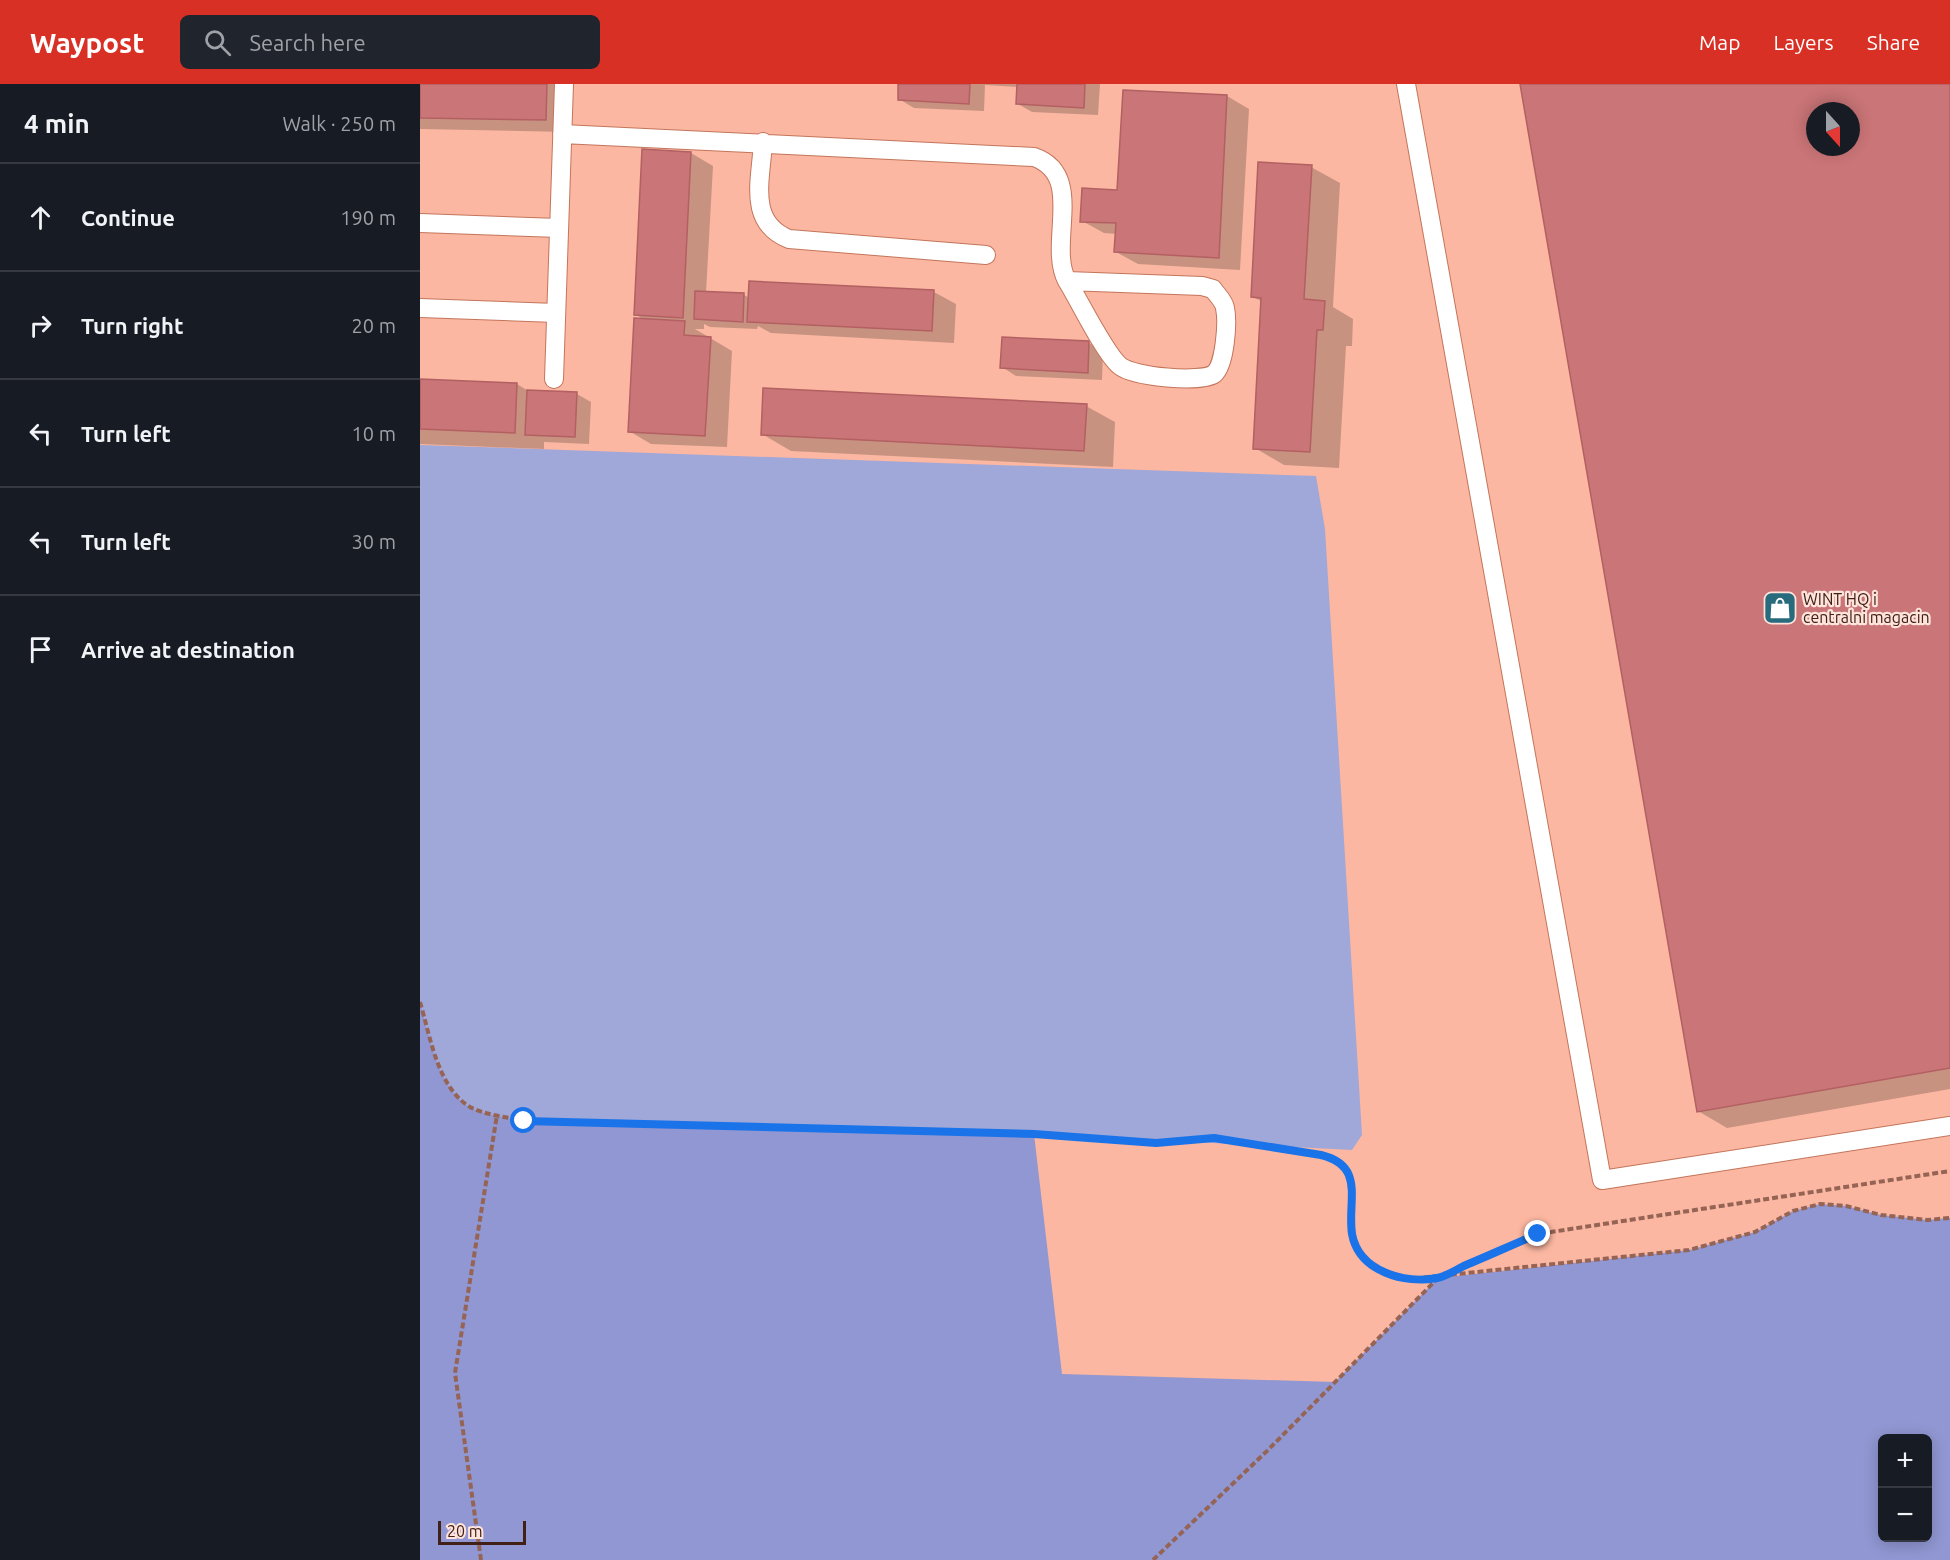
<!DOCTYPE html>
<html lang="en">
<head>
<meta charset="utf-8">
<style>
  :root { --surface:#171b24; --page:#20242c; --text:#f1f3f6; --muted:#9ea1a6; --line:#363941; --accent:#d93025 }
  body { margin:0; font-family:Ubuntu,sans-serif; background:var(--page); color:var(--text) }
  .controls { position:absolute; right:18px; bottom:18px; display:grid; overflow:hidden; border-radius:9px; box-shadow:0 3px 15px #0003 }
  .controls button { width:54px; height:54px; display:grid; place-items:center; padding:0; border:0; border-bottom:2px solid var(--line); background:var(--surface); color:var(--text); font:30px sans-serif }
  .compass { position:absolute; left:1386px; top:18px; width:54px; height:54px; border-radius:50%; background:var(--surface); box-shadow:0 3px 15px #0003; rotate:159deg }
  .scale { position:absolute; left:18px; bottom:15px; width:88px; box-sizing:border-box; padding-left:6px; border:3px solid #412016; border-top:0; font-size:16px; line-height:21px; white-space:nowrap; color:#412016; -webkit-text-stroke:4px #ffe4db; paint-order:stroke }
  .stop { position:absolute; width:18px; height:18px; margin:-14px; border:4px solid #1a73e8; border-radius:50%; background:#fff }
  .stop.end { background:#1a73e8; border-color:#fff; box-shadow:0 2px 6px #0008 }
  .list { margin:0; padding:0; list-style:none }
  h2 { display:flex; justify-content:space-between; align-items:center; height:78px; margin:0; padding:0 24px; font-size:26px }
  h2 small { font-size:20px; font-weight:400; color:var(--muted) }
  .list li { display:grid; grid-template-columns:39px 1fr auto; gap:18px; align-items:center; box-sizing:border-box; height:108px; padding:0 24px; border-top:2px solid var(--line) }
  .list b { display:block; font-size:22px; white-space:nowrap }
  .list em { font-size:20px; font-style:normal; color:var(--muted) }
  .icon { flex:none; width:33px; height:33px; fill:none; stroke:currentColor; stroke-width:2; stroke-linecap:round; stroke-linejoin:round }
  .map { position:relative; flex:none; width:1530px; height:1476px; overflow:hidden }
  header { display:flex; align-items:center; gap:36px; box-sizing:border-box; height:84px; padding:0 30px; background:var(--accent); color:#fff }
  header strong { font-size:28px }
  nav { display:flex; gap:33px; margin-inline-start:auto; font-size:21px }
  .search { width:420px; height:54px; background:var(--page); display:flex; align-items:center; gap:15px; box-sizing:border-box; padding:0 21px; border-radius:9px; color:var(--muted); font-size:22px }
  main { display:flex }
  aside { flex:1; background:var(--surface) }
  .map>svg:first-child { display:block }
  .green { fill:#a0a7d9 }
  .forest { fill:#9097d2; fill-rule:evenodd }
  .shadow { fill:#0003; fill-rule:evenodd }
  .building { fill:#ca7577; stroke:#b36063; stroke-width:1.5; fill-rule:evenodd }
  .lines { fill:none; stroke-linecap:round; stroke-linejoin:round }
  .service-casing { stroke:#c4755b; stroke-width:20 }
  .path { stroke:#956455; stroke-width:4; stroke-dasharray:6 3; stroke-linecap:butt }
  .service { stroke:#fff; stroke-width:18 }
  .route { stroke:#1a73e8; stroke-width:8 }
  .labels { text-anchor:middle; stroke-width:4.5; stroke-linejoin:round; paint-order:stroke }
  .poi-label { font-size:16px; fill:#412016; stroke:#ffe4db; text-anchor:start }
</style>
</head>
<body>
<header>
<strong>Waypost</strong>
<div class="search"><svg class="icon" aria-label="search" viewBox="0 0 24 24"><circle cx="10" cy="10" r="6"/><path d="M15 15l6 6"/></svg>Search here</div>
<nav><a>Map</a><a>Layers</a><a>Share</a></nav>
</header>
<main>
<aside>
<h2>4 min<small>Walk · 250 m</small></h2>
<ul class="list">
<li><svg class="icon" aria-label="ahead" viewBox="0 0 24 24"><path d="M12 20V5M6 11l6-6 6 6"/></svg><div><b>Continue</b></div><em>190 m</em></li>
<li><svg class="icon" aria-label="right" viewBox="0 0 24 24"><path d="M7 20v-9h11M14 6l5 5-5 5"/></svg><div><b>Turn right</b></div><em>20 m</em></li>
<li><svg class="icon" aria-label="left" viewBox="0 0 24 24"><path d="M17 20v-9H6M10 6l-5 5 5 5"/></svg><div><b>Turn left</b></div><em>10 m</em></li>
<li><svg class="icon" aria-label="left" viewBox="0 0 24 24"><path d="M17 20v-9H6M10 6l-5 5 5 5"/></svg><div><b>Turn left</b></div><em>30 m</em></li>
<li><svg class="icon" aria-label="arrive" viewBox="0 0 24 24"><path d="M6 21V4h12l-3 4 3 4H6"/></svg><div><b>Arrive at destination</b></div></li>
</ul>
</aside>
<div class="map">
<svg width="1530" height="1476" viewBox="0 0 1530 1476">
  <rect width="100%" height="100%" fill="#fbb7a1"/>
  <path class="green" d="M0,361L896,392L905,445L942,1051L932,1066L614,1050L104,1037C88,1033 64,1031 50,1023C17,1003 10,951 0,918Z"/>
  <path class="forest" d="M0,918C10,951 17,1003 50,1023C64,1031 88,1033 104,1037L614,1050L642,1290L915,1298L1018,1194L1269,1166L1335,1148L1373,1127L1400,1120L1426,1122L1461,1131L1507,1136L1530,1134V1476H0ZM1462,1354H1508V1454H1462Z"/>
  <path class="shadow" d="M0,0H149L148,48L0,45Z
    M480,0H680L678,31L612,28L598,20L599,3L565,1L564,27L494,24L479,15Z
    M1102,0H1530V1005L1307,1044L1278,1027ZM1395,27H1431V63H1395Z
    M807,12L829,25L820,186L718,180L696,168L697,150L684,149L662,137Z
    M271,69L293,82L286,209L324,211L330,214L514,208L536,220L534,259L351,249L338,242L337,245L290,243L284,240V245H275L312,267L307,363L231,360L209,347L226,237L215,230Z
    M891,83L920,99L913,223L933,235L932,262H926L919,384L864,381L835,364L843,218L833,213Z
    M583,254L669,259L683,267L682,296L596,292L582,283Z
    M0,296L97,300L110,308L157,310L171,318L169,360L124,358V365L0,360Z
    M666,322L695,338L693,383L371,367L342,350Z"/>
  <path class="building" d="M0,0H127L126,36L0,34Z
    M478,0H550L549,20L478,16Z
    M597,0H665L664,24L596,20Z
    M1100,0H1530V984L1277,1028ZM1395,27H1431V63H1395Z
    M703,6L807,11L799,174L694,168L696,139L660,138L662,104L697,106Z
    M222,65L271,68L263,234L214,231Z
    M838,78L892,81L884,215L905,217L903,246H897L890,368L833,365L841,214L831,213Z
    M329,197L514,206L512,247L327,238Z
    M275,207L324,209L323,238L274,235Z
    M214,234L265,237L264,251L291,253L285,352L208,348Z
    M582,253L669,257L668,289L580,284Z
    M0,295L97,299L95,349L0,345Z
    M343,304L667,320L664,367L341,351Z
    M107,306L157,308L155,353L105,351Z"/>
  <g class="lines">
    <g class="service-casing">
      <path id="service" d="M986,0L1182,1096L1530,1042
        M142,50L614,73C666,91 627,160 647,197L782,202L793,205C797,211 804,217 805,224C808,238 805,281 794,290C780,299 714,293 700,282C685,270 659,216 647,197
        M343,58C341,96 327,138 369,155L566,171
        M0,139L139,144
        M0,224L136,229
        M134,295L144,0"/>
    </g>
    <path class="path" d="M0,918C10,951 17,1003 50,1023C64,1031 88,1033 104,1037L614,1050L736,1059L794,1054L914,1074C961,1110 892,1175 989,1195L1269,1166L1335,1148L1373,1127L1400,1120L1426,1122L1461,1131L1507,1136L1530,1134
      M61,1476L35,1289L77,1031
      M733,1476L848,1366L1018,1194L1118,1150L1530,1087"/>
    <use href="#service" class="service"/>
  </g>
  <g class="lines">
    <path class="route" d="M104,1037L614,1050L736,1059L794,1054L901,1071C946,1082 927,1117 932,1150C939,1188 985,1200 1017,1194C1027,1192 1037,1185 1046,1181C1070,1171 1094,1160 1118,1150"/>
  </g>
  <defs>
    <g id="shop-square" transform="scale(1.725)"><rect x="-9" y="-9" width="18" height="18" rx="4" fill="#286b7d" stroke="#ffe4db"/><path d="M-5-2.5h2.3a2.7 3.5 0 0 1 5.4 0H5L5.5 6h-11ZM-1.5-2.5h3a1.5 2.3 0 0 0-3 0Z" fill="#fff"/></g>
  </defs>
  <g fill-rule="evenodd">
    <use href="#shop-square" x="1360" y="524"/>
  </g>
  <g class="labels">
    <g class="poi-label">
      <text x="1383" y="521">WINT HQ i<tspan x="1383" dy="18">centralni magacin</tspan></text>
    </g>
  </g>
</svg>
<div class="controls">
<button>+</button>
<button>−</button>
</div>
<svg class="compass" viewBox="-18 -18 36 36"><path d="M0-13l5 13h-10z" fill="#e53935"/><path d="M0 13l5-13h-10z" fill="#9ea1a6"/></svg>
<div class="scale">20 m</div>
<div class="stop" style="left:104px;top:1037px"></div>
<div class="stop end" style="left:1118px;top:1150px"></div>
</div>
</main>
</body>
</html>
